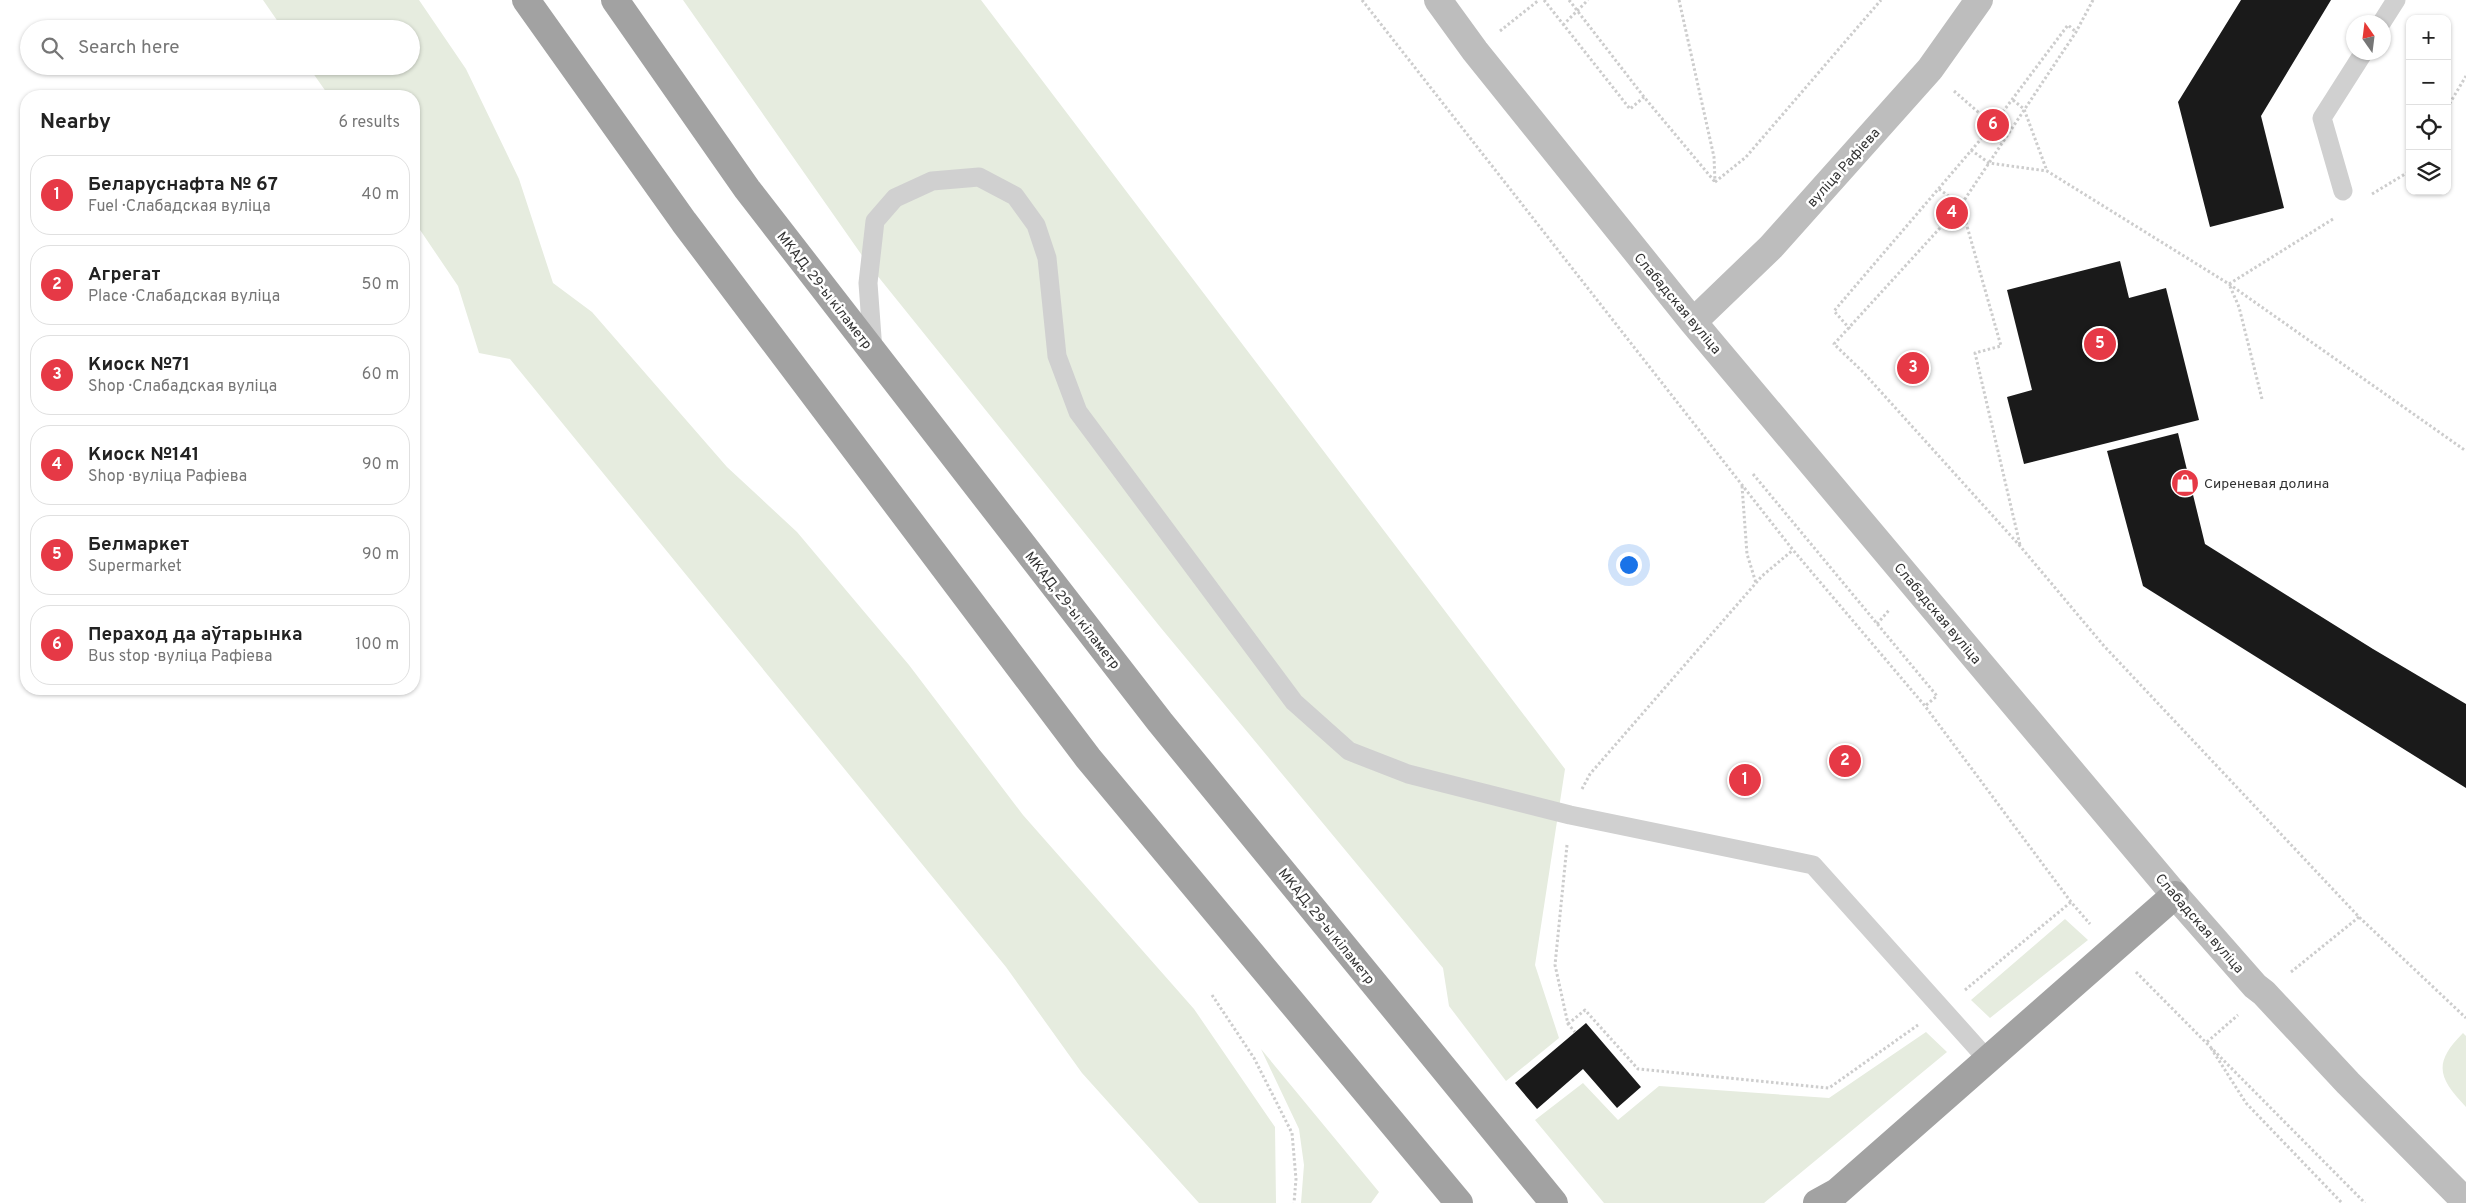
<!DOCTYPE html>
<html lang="en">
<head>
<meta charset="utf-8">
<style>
  :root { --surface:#fff; --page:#f2f2f2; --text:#222; --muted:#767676; --line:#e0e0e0; --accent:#e63946 }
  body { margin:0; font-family:Overpass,sans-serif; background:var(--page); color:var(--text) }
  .controls { position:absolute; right:15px; top:15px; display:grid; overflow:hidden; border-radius:10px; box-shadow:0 1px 4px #0004 }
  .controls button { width:45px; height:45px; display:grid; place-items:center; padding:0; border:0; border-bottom:1px solid var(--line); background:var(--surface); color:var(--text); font:25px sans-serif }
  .compass { position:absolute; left:2346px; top:15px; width:45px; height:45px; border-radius:50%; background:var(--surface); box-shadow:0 1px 4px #0004; rotate:346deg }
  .you { position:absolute; left:1628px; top:564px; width:18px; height:18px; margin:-12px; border:4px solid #fff; border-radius:50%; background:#1a73e8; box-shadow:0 0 0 8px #1a73e833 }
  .badge { display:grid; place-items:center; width:32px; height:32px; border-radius:50%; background:var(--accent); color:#fff; font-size:16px; font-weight:700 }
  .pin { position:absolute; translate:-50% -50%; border:2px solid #fff; box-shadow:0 1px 5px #0006 }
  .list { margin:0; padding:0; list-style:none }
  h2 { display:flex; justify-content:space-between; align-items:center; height:65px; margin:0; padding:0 20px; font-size:21px }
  h2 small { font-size:16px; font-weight:400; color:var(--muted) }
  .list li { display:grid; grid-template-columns:32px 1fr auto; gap:15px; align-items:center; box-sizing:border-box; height:80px; margin:0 10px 10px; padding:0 10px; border:1px solid var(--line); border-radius:20px }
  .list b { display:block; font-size:19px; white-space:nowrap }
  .list p { margin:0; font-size:16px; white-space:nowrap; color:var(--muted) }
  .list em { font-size:16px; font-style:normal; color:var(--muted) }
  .icon { flex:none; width:28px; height:28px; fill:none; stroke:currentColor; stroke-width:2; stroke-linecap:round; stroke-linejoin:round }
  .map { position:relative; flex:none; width:2466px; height:1203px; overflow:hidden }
  .search { position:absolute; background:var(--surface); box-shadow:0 1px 4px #0004; left:20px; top:20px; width:400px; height:55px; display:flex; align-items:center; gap:12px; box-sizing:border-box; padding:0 18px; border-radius:28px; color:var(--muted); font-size:19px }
  .panel { position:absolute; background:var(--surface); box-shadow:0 1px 4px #0004; left:20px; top:90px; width:400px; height:605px; border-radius:20px }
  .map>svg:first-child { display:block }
  .green { fill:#e6ecdf }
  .building { fill:#1a1a1a }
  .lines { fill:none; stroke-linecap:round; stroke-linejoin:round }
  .path { stroke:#cdcdcd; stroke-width:3; stroke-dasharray:2.5 2.5; stroke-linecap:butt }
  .service { stroke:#d0d0d0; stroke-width:19 }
  .secondary { stroke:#bdbdbd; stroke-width:28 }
  .trunk { stroke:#a2a2a2; stroke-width:28 }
  .labels { text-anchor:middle; stroke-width:5; stroke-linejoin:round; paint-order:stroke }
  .street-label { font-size:14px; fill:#333; stroke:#fff }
  .poi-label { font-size:14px; fill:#333; stroke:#fff; text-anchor:start }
</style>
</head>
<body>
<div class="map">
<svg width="2466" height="1203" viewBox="0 0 2466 1203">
  <rect width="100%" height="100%" fill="#fff"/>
  <path class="green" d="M263,0H419L466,69L519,179L553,283L592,312L727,467L797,532L909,665L1023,815L1194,1009L1275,1127L1276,1203H1199L1082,1073L1006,967L510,359L479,353L458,286L414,221V96H329L308,66H411V29H283Z
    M683,0H981L1565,769L1535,965L1559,1038L1506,1081L1449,1006L1443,968L1161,628L868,264Z
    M2065,919L2088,940L1990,1018L1971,1000Z
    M1926,1032L1947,1052L1764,1203H1604L1535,1120L1583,1083L1618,1120L1659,1086L1829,1098Z
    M2463,1033L2466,1036V1107C2439,1078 2432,1064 2463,1033Z
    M1261,1049L1379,1192L1371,1203H1301L1304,1165L1299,1129Z"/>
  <path class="building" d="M2241,0H2331L2261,116L2284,208L2210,227L2178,102Z
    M2120,261L2129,298L2166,288L2199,420L2024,464L2007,397L2032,390L2007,290Z
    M2178,433L2205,544L2373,649L2466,704V788L2143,586L2107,451Z
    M1586,1023L1641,1087L1617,1108L1583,1069L1537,1109L1515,1083Z"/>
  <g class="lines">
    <path class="path" d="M1362,0L1793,550L1925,706L2071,902L2090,924
      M1544,0L1630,109L1644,97
      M1569,0L1644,97L1715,182
      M1679,0L1714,157L1715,182
      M2093,0L2076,32L1961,205L1834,344L1863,372L2020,546L2104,646L2359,917L2466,1018
      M1563,25L1588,0
      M1500,31L1539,0
      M1954,91L1993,125
      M2013,100L2024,109L2047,171
      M2447,108L2466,76
      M1971,150L1989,163L2047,171L2229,284L2466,451
      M1715,182L1746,157L1881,0
      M1939,189L1961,205L2001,346L1975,353L2020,545
      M2372,194L2410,171
      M1850,329L1834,311L1993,125L2068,25L2076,32
      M2262,399L2239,307L2229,284L2333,219
      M1753,474L1937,696L1925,706
      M1742,486L1747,554L1756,583
      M1877,624L1890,609
      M1582,789L1590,774L1762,576L1793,550
      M1567,845L1555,965L1568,1024L1575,1032
      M2136,972L2365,1203
      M2291,972L2359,917
      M1965,990L2071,902
      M1212,995L1254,1058L1292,1133L1296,1179L1294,1203
      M1568,1024L1585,1010L1638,1069L1829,1088L1918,1025
      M2207,1042L2238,1015
      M2211,1048L2246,1103L2342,1203"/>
    <path class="service" d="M2382,22L2396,0
      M2343,191L2322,118L2364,52
      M873,351L868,283L875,221L895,198L932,181L979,177L1015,196L1036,225L1047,258L1057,356L1078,412L1294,702L1349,751L1408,774L1570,815L1813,865L1987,1059"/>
    <path class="secondary" d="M1438,0L1475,51L1693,322L2175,895L2255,986L2264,993L2348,1083L2466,1202
      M1693,322L1771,247L1930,69L1979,0"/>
    <path class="trunk" d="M526,0L684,222L1088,758L1459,1203
      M615,0L747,189L1160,722L1554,1203
      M1817,1203L1837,1192L2175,895"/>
  </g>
  <defs>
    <g id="shop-disc" transform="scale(1.4375)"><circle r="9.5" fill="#e63946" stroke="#fff"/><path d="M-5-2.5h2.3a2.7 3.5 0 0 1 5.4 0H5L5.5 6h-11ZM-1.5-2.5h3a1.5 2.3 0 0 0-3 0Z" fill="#fff"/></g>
  </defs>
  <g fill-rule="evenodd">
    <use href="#shop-disc" x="2185" y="483"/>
  </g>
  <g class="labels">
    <g class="street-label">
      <text transform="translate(1843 167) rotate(-48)" y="5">вуліца Рафіева</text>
      <text transform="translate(825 290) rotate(52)" y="5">МКАД, 29-ы кіламетр</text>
      <text transform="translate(1678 303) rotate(50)" y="5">Слабадская вуліца</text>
      <text transform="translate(1073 610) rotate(52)" y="5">МКАД, 29-ы кіламетр</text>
      <text transform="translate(1938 613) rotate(50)" y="5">Слабадская вуліца</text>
      <text transform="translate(2200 923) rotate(49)" y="5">Слабадская вуліца</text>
      <text transform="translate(1327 926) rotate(51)" y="5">МКАД, 29-ы кіламетр</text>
    </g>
    <g class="poi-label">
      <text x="2204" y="488">Сиреневая долина</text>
    </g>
  </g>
</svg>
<div class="controls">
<button>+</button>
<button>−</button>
<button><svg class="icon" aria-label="locate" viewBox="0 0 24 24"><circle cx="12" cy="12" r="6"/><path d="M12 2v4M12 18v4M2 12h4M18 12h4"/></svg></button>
<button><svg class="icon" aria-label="layers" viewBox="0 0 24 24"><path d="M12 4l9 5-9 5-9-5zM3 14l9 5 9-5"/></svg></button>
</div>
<svg class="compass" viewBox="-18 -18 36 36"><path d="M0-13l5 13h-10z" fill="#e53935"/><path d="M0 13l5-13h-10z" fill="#767676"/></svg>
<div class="you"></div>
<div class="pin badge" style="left:1745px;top:780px">1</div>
<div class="pin badge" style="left:1845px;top:761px">2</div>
<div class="pin badge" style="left:1913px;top:368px">3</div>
<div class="pin badge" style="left:1952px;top:213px">4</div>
<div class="pin badge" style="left:2100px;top:344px">5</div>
<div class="pin badge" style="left:1993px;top:125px">6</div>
<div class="search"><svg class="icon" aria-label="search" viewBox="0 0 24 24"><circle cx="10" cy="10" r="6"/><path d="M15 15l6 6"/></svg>Search here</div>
<section class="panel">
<h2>Nearby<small>6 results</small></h2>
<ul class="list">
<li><span class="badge">1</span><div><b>Беларуснафта № 67</b><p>Fuel · Слабадская вуліца</p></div><em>40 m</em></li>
<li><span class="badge">2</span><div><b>Агрегат</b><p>Place · Слабадская вуліца</p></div><em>50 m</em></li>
<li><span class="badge">3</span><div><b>Киоск №71</b><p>Shop · Слабадская вуліца</p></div><em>60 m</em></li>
<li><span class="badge">4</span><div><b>Киоск №141</b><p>Shop · вуліца Рафіева</p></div><em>90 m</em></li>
<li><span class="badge">5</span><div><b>Белмаркет</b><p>Supermarket</p></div><em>90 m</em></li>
<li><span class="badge">6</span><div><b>Пераход да аўтарынка</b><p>Bus stop · вуліца Рафіева</p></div><em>100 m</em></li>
</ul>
</section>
</div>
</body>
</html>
